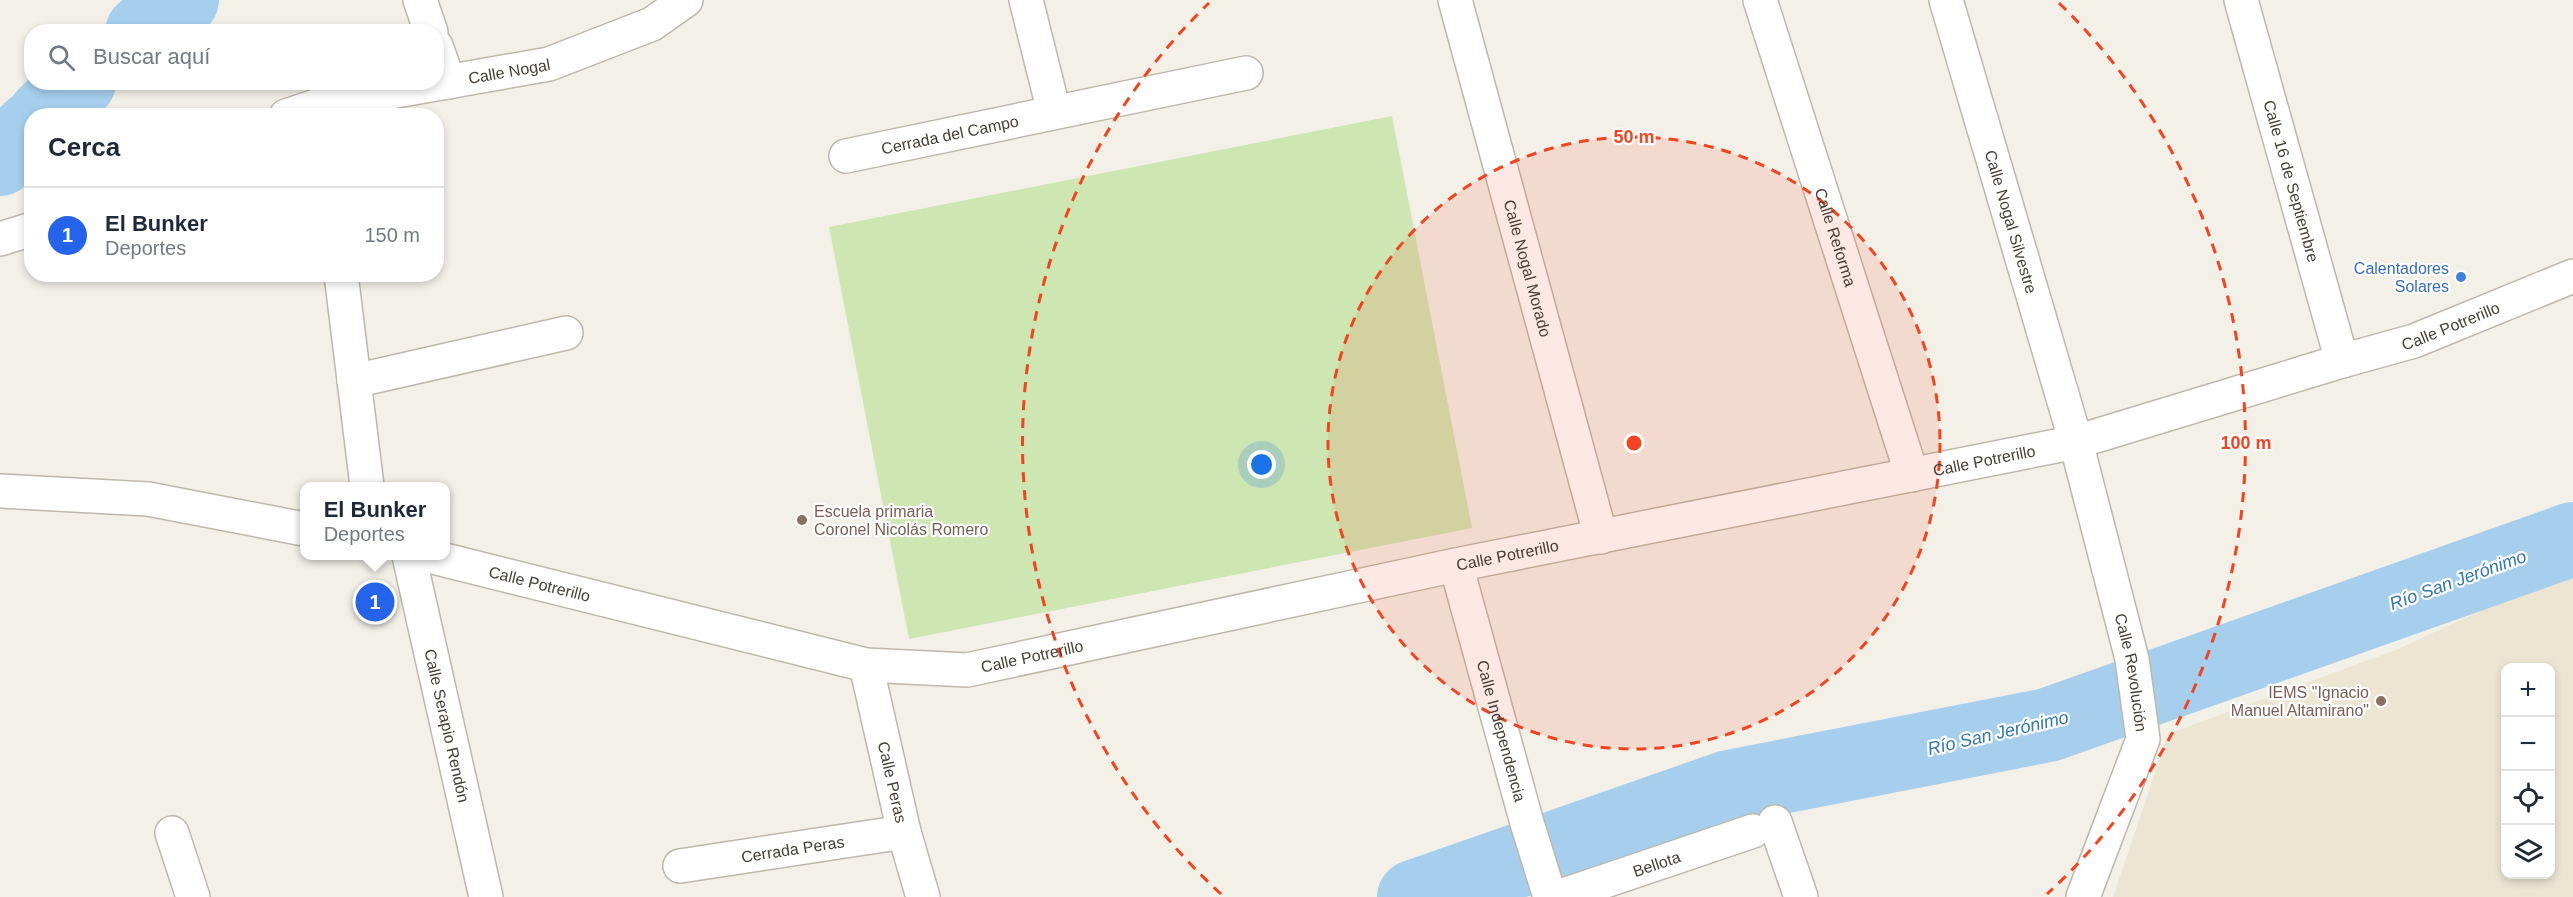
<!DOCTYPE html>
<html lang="es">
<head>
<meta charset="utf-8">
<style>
  :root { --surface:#fff; --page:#f2f2f3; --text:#1f2937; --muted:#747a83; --line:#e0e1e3; --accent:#2563eb }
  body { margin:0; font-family:Helvetica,sans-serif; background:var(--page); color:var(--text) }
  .controls { position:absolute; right:18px; bottom:18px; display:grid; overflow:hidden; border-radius:12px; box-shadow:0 3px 9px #0003 }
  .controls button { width:54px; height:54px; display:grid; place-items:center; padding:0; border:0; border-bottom:2px solid var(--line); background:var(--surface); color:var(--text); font:30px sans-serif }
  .you { position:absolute; left:1262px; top:465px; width:21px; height:21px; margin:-15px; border:4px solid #fff; border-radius:50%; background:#1a73e8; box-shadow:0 0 0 9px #1a73e833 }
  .badge { display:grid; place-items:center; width:39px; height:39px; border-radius:50%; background:var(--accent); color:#fff; font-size:20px; font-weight:700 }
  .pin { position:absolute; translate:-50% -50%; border:3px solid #fff; box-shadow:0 2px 6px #0006 }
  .popup { position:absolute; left:300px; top:482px; width:150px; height:78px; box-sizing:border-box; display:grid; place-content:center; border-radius:12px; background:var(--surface); filter:drop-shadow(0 2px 4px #0005); font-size:20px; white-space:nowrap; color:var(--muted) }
  .popup b { font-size:22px; color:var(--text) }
  .popup::after { content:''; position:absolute; left:50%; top:100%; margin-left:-12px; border:12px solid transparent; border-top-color:var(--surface) }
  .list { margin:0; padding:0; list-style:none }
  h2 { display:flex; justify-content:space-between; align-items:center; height:78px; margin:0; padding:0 24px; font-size:26px }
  h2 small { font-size:20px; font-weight:400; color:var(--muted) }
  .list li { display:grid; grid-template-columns:39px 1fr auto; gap:18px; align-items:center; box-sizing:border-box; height:96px; padding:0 24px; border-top:2px solid var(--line) }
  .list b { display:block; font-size:22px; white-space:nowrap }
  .list p { margin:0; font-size:20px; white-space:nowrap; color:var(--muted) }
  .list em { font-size:20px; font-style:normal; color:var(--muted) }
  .icon { flex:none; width:33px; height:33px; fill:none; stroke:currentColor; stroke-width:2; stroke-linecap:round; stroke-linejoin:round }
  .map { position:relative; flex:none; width:2573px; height:897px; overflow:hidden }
  .search { position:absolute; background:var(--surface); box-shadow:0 3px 9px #0003; left:24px; top:24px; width:420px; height:66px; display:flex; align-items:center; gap:15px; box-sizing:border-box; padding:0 21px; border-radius:24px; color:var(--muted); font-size:22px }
  .panel { position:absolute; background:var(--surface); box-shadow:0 3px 9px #0003; left:24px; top:108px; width:420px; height:174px; border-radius:24px }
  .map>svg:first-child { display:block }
  .education { fill:#ece5d2; fill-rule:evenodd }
  .green { fill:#cde6b2 }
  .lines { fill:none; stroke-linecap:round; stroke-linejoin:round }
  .river { stroke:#a6cfee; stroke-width:74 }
  .street-casing { stroke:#beb8aa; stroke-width:36 }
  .street { stroke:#fff; stroke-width:33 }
  .ring { fill:none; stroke:#f3431f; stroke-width:3; stroke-dasharray:10 8 }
  .shop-dot { fill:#3f7fe0; stroke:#fff; stroke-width:2 }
  .education-dot { fill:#8d6e63; stroke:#fff; stroke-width:2 }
  .labels { text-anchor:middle; stroke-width:4.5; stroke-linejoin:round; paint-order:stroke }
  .street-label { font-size:16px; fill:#464037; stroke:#fff }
  .shop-label { font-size:16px; fill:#366cbe; stroke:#fff; text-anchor:end }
  .education-label { font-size:16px; fill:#785e54; stroke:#fff; text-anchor:start }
  .water-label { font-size:18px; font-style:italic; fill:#3378af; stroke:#fff }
  .centre { fill:#f3431f; stroke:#fff; stroke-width:3 }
  .ring-label { font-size:18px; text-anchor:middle; font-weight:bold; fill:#f3431f; stroke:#fff; stroke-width:4.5; stroke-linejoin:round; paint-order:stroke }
</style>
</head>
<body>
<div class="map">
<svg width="2573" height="897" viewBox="0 0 2573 897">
  <rect width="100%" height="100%" fill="#f3f0e8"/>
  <path class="education" d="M2573,568V897H2113L2168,734L2398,649ZM2506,668H2550V874H2506Z"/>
  <path class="green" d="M1392,116L1472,528L909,639L829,227Z"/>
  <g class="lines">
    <path class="river" d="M142,32L182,0
      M44,116L79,82
      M0,159L32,128
      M1414,897L1729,787L2048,725L2573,539"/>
    <g class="street-casing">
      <g id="street">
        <path d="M420,0L431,32"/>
        <path d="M1026,0L1054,112"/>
        <path id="s1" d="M1455,0L1601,537"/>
        <path id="s2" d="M1760,0L1912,475"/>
        <path id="s3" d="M1946,0L2076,442L2132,659L2143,739L2083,897"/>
        <path id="s4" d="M2241,0L2342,361"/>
        <path d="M436,46L449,82"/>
        <path id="s5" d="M286,116L322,104L549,64L652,24L686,0"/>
        <path id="s6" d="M846,156L1246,73"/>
        <path d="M0,239L32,229"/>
        <path d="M341,274L367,486"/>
        <path d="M354,381L566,333"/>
        <path d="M0,491L148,499L304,529"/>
        <path id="s7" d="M409,556L486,897"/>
        <path id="s8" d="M429,556L866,665L967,670L1456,565L2076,442L2342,361L2414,341L2573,276"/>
        <path id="s9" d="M1456,565L1527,823L1550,897"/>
        <path id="s10" d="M866,665L904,832L923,897"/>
        <path d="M1775,822L1801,897"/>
        <path d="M172,833L193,897"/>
        <path id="s11" d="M680,866L904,832"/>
        <path id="s12" d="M1558,897L1753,831"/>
      </g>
    </g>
    <use href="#street" class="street"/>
  </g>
  <circle cx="1634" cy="443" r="306" fill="#f3431f" fill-opacity=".12"/>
  <g class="ring">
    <circle cx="1634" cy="443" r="306"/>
    <path d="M1221 894A612 612 0 0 1 1209 3M2059 3A612 612 0 0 1 2047 894"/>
  </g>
  <circle class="shop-dot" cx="2461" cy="277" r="6"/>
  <g class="education-dot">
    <circle cx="802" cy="520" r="6"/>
    <circle cx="2381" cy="701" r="6"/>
  </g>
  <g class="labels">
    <g class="street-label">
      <text dy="6" stroke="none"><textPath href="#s5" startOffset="228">Calle Nogal</textPath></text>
      <text dy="6" stroke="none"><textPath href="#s6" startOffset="106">Cerrada del Campo</textPath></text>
      <text dy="6" stroke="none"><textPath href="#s4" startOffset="188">Calle 16 de Septiembre</textPath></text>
      <text dy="6" stroke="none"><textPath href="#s3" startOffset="231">Calle Nogal Silvestre</textPath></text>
      <text dy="6" stroke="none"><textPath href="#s2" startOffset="249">Calle Reforma</textPath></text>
      <text dy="6" stroke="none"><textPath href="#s1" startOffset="278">Calle Nogal Morado</textPath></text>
      <text dy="6" stroke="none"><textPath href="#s8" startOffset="2076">Calle Potrerillo</textPath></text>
      <text dy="6" stroke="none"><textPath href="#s8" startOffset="1590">Calle Potrerillo</textPath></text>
      <text dy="6" stroke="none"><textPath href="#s8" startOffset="1104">Calle Potrerillo</textPath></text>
      <text dy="6" stroke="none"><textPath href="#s8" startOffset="114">Calle Potrerillo</textPath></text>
      <text dy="6" stroke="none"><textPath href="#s8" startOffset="618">Calle Potrerillo</textPath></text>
      <text dy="6" stroke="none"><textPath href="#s3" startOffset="698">Calle Revolución</textPath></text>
      <text dy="6" stroke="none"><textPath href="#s7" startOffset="174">Calle Serapio Rendón</textPath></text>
      <text dy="6" stroke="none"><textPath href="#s9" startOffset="172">Calle Independencia</textPath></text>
      <text dy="6" stroke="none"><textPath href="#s10" startOffset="120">Calle Peras</textPath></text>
      <text dy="6" stroke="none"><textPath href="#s11" startOffset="114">Cerrada Peras</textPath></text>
      <text dy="6" stroke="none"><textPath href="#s12" startOffset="104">Bellota</textPath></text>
    </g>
    <g class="shop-label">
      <text x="2449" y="274">Calentadores<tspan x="2449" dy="18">Solares</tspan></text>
    </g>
    <g class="education-label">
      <text x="814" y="517">Escuela primaria<tspan x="814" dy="18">Coronel Nicolás Romero</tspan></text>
      <text x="2369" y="698" text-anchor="end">IEMS "Ignacio<tspan x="2369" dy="18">Manuel Altamirano"</tspan></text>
    </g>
    <g class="water-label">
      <text transform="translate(2458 580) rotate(-20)" y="6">Río San Jerónimo</text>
      <text transform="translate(1998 733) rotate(-13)" y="6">Río San Jerónimo</text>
    </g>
  </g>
  <circle cx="1634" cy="443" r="9" class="centre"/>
  <g class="ring-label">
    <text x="1634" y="143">50 m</text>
    <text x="2246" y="449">100 m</text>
  </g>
</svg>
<div class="controls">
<button>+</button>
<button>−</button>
<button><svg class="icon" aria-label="locate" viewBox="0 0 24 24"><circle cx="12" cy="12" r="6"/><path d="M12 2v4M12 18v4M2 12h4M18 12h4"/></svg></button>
<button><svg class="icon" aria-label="layers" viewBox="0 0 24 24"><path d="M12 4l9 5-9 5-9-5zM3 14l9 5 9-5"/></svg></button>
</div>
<div class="you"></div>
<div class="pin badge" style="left:375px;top:602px">1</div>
<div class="popup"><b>El Bunker</b>Deportes</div>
<div class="search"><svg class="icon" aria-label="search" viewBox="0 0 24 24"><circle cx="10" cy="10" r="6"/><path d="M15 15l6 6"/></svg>Buscar aquí</div>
<section class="panel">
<h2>Cerca<small></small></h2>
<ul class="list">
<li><span class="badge">1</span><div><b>El Bunker</b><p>Deportes</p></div><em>150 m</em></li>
</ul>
</section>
</div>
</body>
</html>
